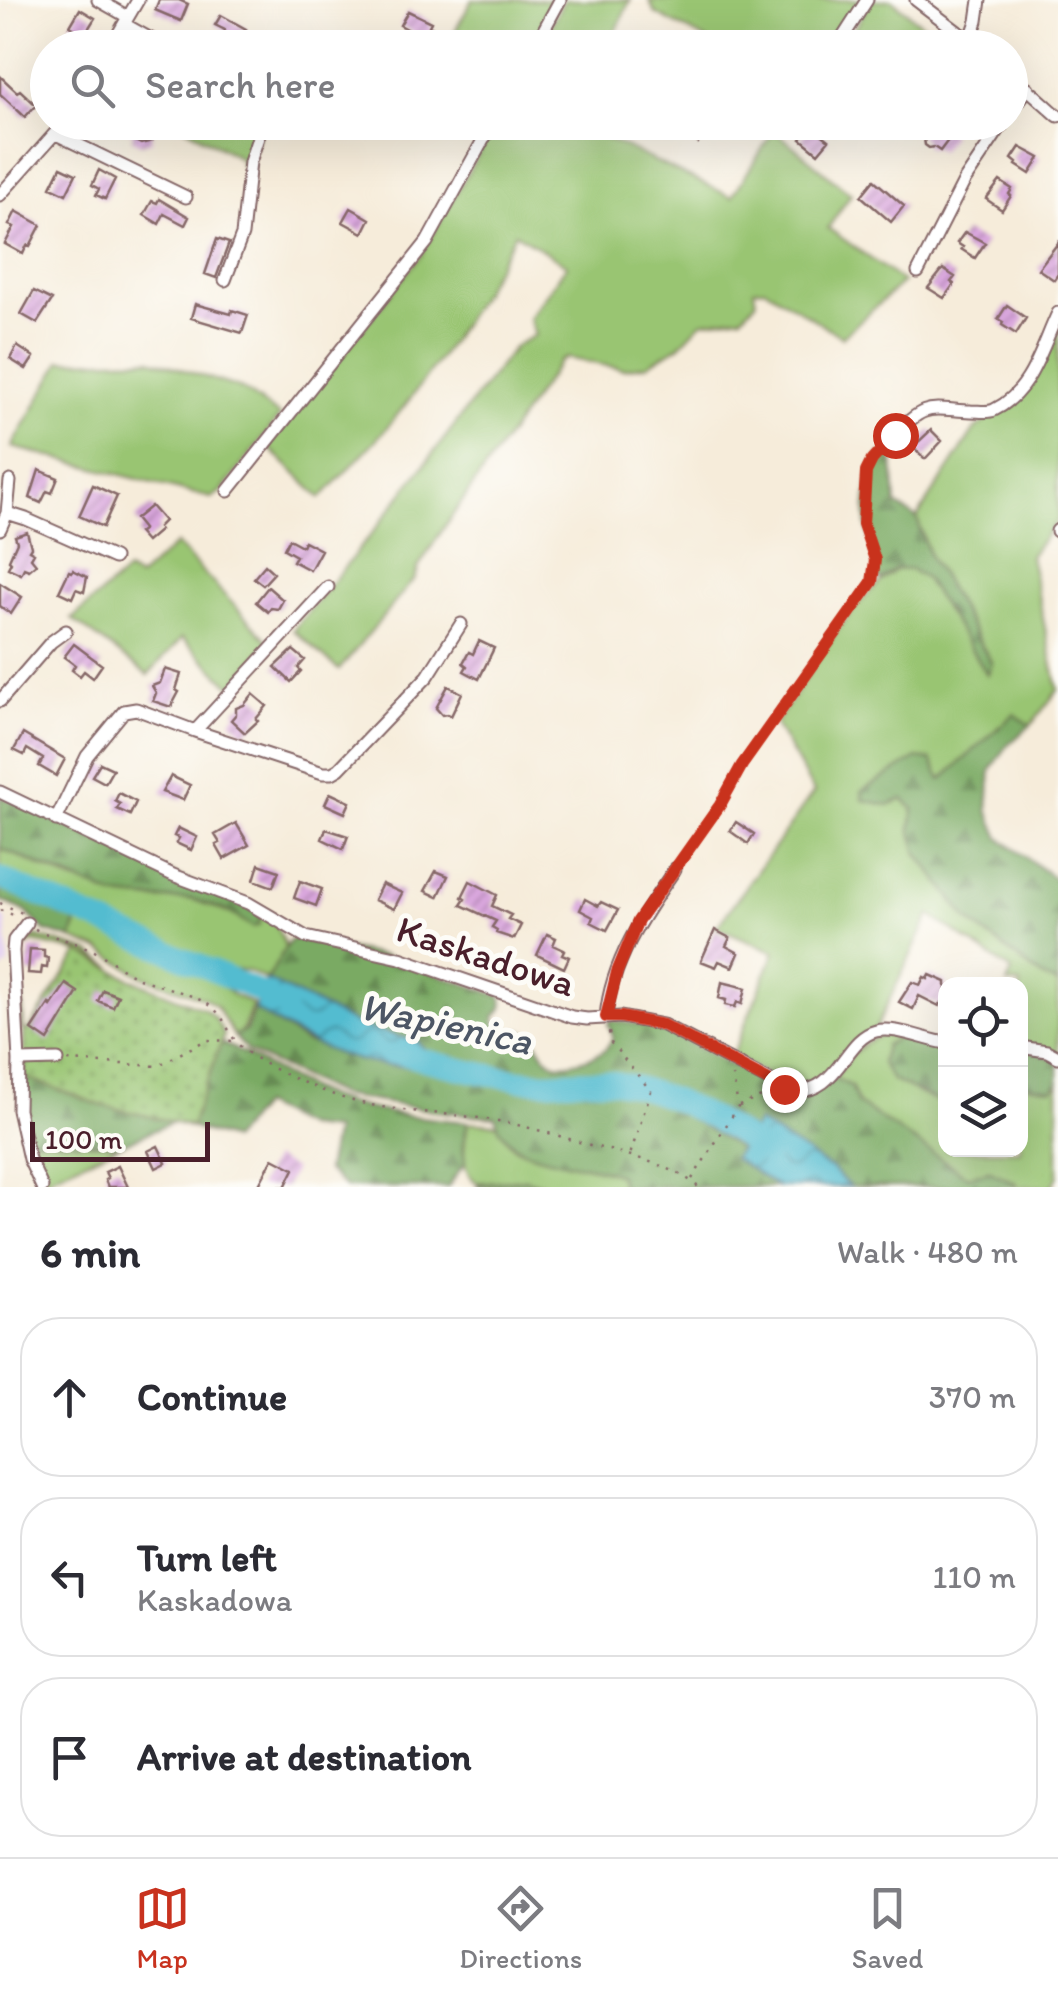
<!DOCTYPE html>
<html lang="en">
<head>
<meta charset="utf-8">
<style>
  :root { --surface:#fff; --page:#f2f2f3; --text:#2b2b33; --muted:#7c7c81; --line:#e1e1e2; --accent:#c8321e }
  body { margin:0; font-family:Itim,sans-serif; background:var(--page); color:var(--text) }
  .controls { position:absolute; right:30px; bottom:30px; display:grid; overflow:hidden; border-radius:20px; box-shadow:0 10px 40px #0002 }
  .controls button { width:90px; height:90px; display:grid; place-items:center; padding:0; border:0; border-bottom:2px solid var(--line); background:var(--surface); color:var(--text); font:50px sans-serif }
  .scale { position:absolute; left:30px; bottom:25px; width:180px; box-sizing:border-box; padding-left:10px; border:5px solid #4a1f2b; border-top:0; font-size:28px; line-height:35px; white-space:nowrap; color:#4a1f2b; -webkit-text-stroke:8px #fdfcf7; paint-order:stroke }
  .stop { position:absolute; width:30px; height:30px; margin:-22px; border:8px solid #c8321e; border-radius:50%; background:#fff }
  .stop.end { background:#c8321e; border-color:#fff; box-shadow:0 2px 10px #0008 }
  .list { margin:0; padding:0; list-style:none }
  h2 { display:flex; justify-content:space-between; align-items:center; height:130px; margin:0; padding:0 40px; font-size:42px }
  h2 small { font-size:32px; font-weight:400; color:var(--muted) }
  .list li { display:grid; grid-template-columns:65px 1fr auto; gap:30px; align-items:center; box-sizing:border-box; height:160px; margin:0 20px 20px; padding:0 20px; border:2px solid var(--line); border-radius:40px }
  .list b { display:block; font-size:38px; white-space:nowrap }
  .list p { margin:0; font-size:32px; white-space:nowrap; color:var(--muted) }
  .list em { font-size:32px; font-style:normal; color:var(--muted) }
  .icon { flex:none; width:55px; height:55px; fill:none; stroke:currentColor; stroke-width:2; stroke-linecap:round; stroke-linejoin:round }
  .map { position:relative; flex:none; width:1058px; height:1187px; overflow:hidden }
  .search { position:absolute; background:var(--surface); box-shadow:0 10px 40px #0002; left:30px; right:30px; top:30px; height:110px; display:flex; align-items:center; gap:25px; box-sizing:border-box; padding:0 35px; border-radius:55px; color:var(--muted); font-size:38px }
  .sheet { height:670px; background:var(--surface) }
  nav { display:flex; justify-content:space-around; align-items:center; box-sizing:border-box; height:140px; border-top:2px solid var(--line); background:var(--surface); font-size:28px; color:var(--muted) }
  nav a { display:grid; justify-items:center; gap:5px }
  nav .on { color:var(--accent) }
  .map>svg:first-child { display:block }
  .built { fill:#e5d3f1 }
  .green { fill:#99c572; stroke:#72724e; stroke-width:2.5 }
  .forest { fill:url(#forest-firs); stroke:#626448; stroke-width:2.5 }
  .park { fill:url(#park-dots); stroke:#72724e; stroke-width:2.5 }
  .water { fill:url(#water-waves); stroke:#4e6e7e; stroke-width:2.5 }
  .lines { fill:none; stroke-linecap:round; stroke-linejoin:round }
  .river { stroke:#53bcd0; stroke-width:22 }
  .building { fill:url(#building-hatch) }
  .minor-casing { stroke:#866768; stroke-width:15 }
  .path { stroke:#866768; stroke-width:2.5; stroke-dasharray:2.5 8; stroke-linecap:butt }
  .minor { stroke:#fff; stroke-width:11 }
  .route { stroke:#c8321e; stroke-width:12 }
  .labels { text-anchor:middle; stroke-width:10; stroke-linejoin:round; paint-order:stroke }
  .street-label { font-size:38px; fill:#4a1f2b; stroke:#fdfcf7 }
  .water-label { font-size:40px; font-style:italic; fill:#4d5665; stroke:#fdfcf7 }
</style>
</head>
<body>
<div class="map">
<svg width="1058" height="1187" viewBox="0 0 1058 1187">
  <defs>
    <pattern id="forest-firs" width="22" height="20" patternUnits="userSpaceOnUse" patternTransform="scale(2.5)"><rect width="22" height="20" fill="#7aaa64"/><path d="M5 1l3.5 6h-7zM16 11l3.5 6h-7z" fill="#668a53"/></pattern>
    <pattern id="park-dots" width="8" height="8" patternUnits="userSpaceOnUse" patternTransform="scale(2.5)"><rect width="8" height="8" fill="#99c572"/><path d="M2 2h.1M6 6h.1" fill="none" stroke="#7f9f5e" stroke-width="1.8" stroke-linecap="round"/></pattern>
    <pattern id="water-waves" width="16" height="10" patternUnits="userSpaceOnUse" patternTransform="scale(2.5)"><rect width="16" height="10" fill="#53bcd0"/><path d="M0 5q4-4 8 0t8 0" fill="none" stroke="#4798a9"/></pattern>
    <pattern id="building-hatch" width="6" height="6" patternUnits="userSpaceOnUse" patternTransform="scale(2.5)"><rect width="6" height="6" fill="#daa7de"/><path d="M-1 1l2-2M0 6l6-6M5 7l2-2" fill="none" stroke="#b387b4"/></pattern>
  </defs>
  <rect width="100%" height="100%" fill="#fdfcf7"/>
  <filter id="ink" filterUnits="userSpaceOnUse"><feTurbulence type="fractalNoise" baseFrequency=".01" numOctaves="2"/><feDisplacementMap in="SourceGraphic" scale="20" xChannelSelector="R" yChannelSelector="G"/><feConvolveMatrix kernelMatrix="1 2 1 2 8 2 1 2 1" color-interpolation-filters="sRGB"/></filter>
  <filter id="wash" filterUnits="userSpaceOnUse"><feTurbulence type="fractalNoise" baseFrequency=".0048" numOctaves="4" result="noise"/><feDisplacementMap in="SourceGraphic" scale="40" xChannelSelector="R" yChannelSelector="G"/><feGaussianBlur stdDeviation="2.25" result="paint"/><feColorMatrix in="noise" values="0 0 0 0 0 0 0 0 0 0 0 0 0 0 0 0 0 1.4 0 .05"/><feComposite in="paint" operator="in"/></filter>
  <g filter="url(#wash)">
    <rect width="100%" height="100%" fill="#f6ecda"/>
    <path class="built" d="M0,916L6,919L9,965L0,972Z"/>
    <path class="green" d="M472,0H556L531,47L446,48Z
      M564,0H630L609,47L539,48Z
      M649,0H862L832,48L719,47L655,13Z
      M871,0H892L948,45L947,48L858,47L848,39Z
      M188,123H262L247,167L241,165V159L185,127Z
      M496,123H577V125L732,197L774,130L851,194L828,228L903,282L842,337L764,288L754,289L756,302L742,316L702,322L680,345L648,365L623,369L567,358L560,361L445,526L419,566L415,578L339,670L293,630L370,536L515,346L535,335L529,318L567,265L515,233C478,303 435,371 384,431C363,454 342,476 321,498L268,447L421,255Z
      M1058,324V520L1030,556L1058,690L1031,725L1014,715L941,780L902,798L914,809L911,829L968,920L1042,977L1058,984V1053L1021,1044L1020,984H1007L1012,971L930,915L876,1028L815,1085L795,1089L732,1056L775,952L717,927L814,792L775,724C813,672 843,608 896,569L911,570L924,577L988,673L992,663L929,555L917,518L975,429L1018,397Z
      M151,359L242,389L280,416L222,491L211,498L12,447L61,361Z
      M176,544L269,642L232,687L182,638L148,675L72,619L127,571L138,578Z
      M0,848L71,880L144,899H192L238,916L261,914L276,925L286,948L267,980L247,971L222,968L0,874Z
      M76,917L217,980L233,995L253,1004L243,1030L234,1036L216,1006L206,999L140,975L100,950L71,939L76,926Z
      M36,936L89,952L113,968L79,952L33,942L20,949L24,1030L21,1029L17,949L24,938L36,937Z
      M884,1035L900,1037L885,1045L892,1080L945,1105L946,1150H1020L1021,1084L1052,1089L1058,1083V1176L1052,1187H1016L1015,1182L990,1171L967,1176L858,1104L851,1086L834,1078C849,1060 861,1039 884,1035Z
      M468,1122L497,1124C502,1130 506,1139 511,1144C528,1160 595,1164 619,1175L621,1187H551L525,1179L478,1183C458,1172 464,1142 468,1122Z
      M28,1139L120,1145L48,1177L53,1187H47Z"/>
    <path class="forest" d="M892,444L896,505L917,518L929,555L992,664L987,674L924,577L911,570L896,569L881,580L877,577C879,559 873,548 868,531C863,516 867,475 876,461C879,455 887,449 892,444Z
      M1014,714L1031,725L1008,745L991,770L988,810L1000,838L1058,881V984L1042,977L968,920L918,854L911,829L914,809L903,799L888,805L863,800L862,791L917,758L931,760L941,780Z
      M0,796L261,914L259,925L253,927L227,911L192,899H144L113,896L0,848Z
      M0,884L76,917V926L71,939L45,931L25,911L0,900Z
      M293,938L384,956L501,996C505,1005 502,1010 495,1017L496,1025L500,1029C511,1031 522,1028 531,1035C539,1042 541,1055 551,1061C563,1068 594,1058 604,1050C608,1047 611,1041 613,1037L608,1024L610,1020L659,1027L781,1090L834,1078L851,1086L858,1104L967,1176L990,1171L1015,1183L1016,1187H850L832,1169L759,1123L752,1130L720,1111L653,1086L613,1076L535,1074L466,1063L431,1055L417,1041L363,1027L267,980L288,943Z
      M254,1009L306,1042L409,1067L427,1064L463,1077L534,1088H615L674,1109L739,1148L733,1158L778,1187H621L619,1175C581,1158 509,1168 495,1117L435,1111L339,1095L247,1051L234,1036L246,1030Z
      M900,1037L945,1045V1105L892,1080L881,1063L885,1045Z
      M222,1043C261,1060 295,1085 335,1099C375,1113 425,1118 468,1122L463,1144L465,1163L448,1187H345L326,1170L334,1130L305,1127L261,1105L232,1140L173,1122L120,1145L28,1139L22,1107L24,1067Z
      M1024,1049L1058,1060V1083L1052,1089L1021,1084V1050Z
      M525,1179L551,1187H477L478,1183Z"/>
    <path class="park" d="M79,952L134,980L205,1009L215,1018L224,1035L191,1126L100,1105L24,1077V1030H29Z"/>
    <path class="water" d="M267,980L363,1027L417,1041L431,1055L427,1064C361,1074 308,1043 254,1009Z
      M758,1122L832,1169L850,1187H778L733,1158Z"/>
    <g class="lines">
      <path class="river" d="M0,878L222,975L261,993L285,1007
        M401,1054C443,1065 486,1076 530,1081C558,1084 587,1077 615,1082C667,1091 726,1123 768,1154"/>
    </g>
    <g id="blocks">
      <path class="building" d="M159,0H179L188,4L181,21L155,10Z
        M80,9L95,18L85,34L70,26Z
        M408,11L431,22L429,26L433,28L427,40L400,25Z
        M221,15L246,29L241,38L243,48H216L225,30L215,25Z
        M0,76L17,92L20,90L36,105L25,117L0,94Z
        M128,122H140L154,130L151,136L152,141L141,144L131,139L134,134L125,129Z
        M393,122H425L417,136Z
        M665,122H693L706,131L698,143Z
        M797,122H821L815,129L829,140L818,153L801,139L807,131Z
        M928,122H937L952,135L940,151L934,147L929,148L925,145L924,139L919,135Z
        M1020,147L1040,158L1030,174L1016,165L1017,163L1012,159Z
        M61,167L76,174L66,194L51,187Z
        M99,170L115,179L105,199L96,195L99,189L92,185Z
        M874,180L904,206L891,222L861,196Z
        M1000,181L1012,189L1009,194L1011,196L1002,210L986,199Z
        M159,199L189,217L185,225L164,214L159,224L144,215L152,201L157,203Z
        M351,208L370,219L363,233L343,222Z
        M16,211L41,225L30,246L27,245L23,254L5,244L14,227L9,225Z
        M965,232L985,243L975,258L961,249L963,247L957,243Z
        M217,239L229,243L216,278L205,274Z
        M1058,243V274L1054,280L1038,269Z
        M943,269L955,277L951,282L954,284L944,298L928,288Z
        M34,291L52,300L37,323L21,314Z
        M195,304L231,314L232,310L248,315L242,333L191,318Z
        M1007,305L1026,318L1016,334L1002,325L1003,322L998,319Z
        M17,346L34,357L26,369L10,359Z
        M931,430L942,441L925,459L913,447Z
        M39,470L58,478L52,493L47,491L41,503L30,498Z
        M93,485L117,496L103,527L79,516Z
        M151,506L164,521L158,527L160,530L146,542L138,533L143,529L135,519Z
        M27,532L31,547L29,550L34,553L31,558L36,564L29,570L24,568L21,574L8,568L11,562L9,560L17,542L15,536Z
        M289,539L302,546L304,541L321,550L310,570L293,561L296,556L284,549Z
        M265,565L274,573L263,585L254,578Z
        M73,570L87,577L84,592L76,589L72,598L59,592L69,571L72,572Z
        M0,583L22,597L11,614L0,606Z
        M268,587L283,600L278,609L271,608L268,612L256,602Z
        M479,641L494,648L479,679L464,671L467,666L463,663L469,652L473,654Z
        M74,644L102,665L93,678L84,671L80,676L72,670L75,665L64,657Z
        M293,650L305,660L298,668L301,671L291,682L275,667Z
        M165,669L181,674L176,690L179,692L171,707L153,701L156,693L152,686L160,683Z
        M448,686L462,693L451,716L447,714L442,715L436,708Z
        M253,694L267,706L256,719L258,721L245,733L231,720L236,714V708L244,705Z
        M23,734L65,759L56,776L39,766L43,759L27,749L24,755L14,750Z
        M100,763L113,769L105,783L92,776Z
        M171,776L190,785L183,800L162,792Z
        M119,793L136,802L130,815L117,809L120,804L115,801Z
        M330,793L350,802L345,813L325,804Z
        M736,822L754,834L748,844L730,831Z
        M236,823L249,845L224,859L216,845L220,843L215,835Z
        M178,828L197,837L191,850L176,843L179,838L174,836Z
        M326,829L348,836L343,849L322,839Z
        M259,864L279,871L273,887L254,880Z
        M436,871L448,876L438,897L425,891Z
        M300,881L322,889L316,906L294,898Z
        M470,881L497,895L492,906L511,915L508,919L521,925L514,939L496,933L497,930L492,927L496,921L461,905L465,899L462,897Z
        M382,884L402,893L394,909L374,900Z
        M585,899L598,906L601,902L618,910L607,930L591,922L593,917L580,910Z
        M715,930L730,938L726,946L739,953L733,967L719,961L716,967L701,961Z
        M547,934L556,938L553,945L564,950L562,954L569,957L564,968L537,955Z
        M30,949L44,950V957L48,958L47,968L42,967L41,974L28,973Z
        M930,975L946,982V1005L941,1003L939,1006L919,996L913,1009L899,1002L912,982L920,985L924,977L928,979Z
        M722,982L746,988L742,1004L737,1002L735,1007L725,1005L726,1000L719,998Z
        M66,984L78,992L48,1041L32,1030L49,1004L51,1006Z
        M103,990L118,996L113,1007L98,1001Z
        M158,1146L166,1163L156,1168L148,1151Z
        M273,1158L294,1169L285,1187H258Z
        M118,1166L128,1187H108L105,1180L108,1178L105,1172Z"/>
    </g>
  </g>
  <g filter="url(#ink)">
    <use href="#blocks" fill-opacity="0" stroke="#866768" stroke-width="2.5"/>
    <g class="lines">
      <g class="minor-casing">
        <path id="minor" d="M98,0L128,17
          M916,0L979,48
          M124,24L167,48
          M970,41L977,21L980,0
          M110,48L138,0
          M534,48L560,0
          M836,48L867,0
          M1010,73L1058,116
          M1010,113L1028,88
          M782,127L785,122
          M56,134L186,197
          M0,195L65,122
          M918,272L965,180L1004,122
          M225,280L242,235L250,162L263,122
          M895,435C925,402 930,409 971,411C979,411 988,413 994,410C1032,392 1042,346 1058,313
          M228,491L427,242L493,122
          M7,513L26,519L114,558
          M0,529L7,513L10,481
          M1057,531L1058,530
          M0,701L51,642L66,631
          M195,731L323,773H332L339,769L428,676L461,624
          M0,792L173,875L248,903L306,937L400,958L572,1017L587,1019L621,1017L663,1025L790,1091C839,1096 843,1039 876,1031C894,1026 926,1040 946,1043
          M56,820L87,756L124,711L136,709L195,731L328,587
          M27,923L14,940L13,951L19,1061L18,1110L29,1159L42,1187
          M606,1017C611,961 644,914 675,869
          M1020,1047L1047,1051L1058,1057
          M19,1061L58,1060"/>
      </g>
      <path class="path" d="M682,859L720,805L742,765L871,582L875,560L863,524L866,472L873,460L889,442
        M0,903L22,913
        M0,910L16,916
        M35,929C54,938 74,941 92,950C108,957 121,970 137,977C161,988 194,992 214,1009C226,1019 229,1036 240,1046C259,1065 308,1085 334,1095C386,1114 444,1111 498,1121C525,1126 553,1134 579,1142C613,1152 673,1163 698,1187
        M609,1032L611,1043L651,1091L630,1155
        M68,1061L157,1066L206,1040L233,1041
        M739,1106L769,1094
        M692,1179L738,1107L733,1076"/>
      <use href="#minor" class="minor"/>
    </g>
  </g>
  <g class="lines" filter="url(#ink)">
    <path class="route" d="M784,1089L663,1025L621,1017H606L617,972L638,921L720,805L742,765L872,582L875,560L863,524L866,472L872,460L895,435"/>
  </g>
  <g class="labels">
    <g class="street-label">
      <text transform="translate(486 956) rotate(18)" y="13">Kaskadowa</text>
    </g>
    <g class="water-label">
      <text transform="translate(446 1023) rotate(12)" y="14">Wapienica</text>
    </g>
  </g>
</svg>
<div class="controls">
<button><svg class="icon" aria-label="locate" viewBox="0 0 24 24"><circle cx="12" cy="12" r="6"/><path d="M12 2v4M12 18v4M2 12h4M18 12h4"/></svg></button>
<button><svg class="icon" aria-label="layers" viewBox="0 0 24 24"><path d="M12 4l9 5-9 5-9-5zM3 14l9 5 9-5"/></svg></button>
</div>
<div class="scale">100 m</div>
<div class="stop" style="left:895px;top:435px"></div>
<div class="stop end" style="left:784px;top:1089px"></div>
<div class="search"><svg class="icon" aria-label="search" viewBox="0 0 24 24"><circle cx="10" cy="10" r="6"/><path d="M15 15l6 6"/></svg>Search here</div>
</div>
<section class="sheet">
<h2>6 min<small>Walk · 480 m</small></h2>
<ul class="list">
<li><svg class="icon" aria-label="ahead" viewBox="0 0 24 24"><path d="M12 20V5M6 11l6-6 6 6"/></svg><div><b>Continue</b></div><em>370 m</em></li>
<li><svg class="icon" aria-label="left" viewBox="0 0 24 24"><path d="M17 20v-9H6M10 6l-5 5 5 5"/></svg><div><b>Turn left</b><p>Kaskadowa</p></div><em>110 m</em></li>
<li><svg class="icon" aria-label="arrive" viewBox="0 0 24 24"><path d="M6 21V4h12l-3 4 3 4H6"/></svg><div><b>Arrive at destination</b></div></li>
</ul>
</section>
<nav>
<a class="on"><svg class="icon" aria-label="map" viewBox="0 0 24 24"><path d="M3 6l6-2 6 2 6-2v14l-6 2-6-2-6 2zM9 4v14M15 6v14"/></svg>Map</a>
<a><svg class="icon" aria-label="directions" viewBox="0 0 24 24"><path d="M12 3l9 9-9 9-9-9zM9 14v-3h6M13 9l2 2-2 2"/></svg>Directions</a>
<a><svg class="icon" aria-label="saved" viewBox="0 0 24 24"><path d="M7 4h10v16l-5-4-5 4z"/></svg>Saved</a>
</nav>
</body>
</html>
